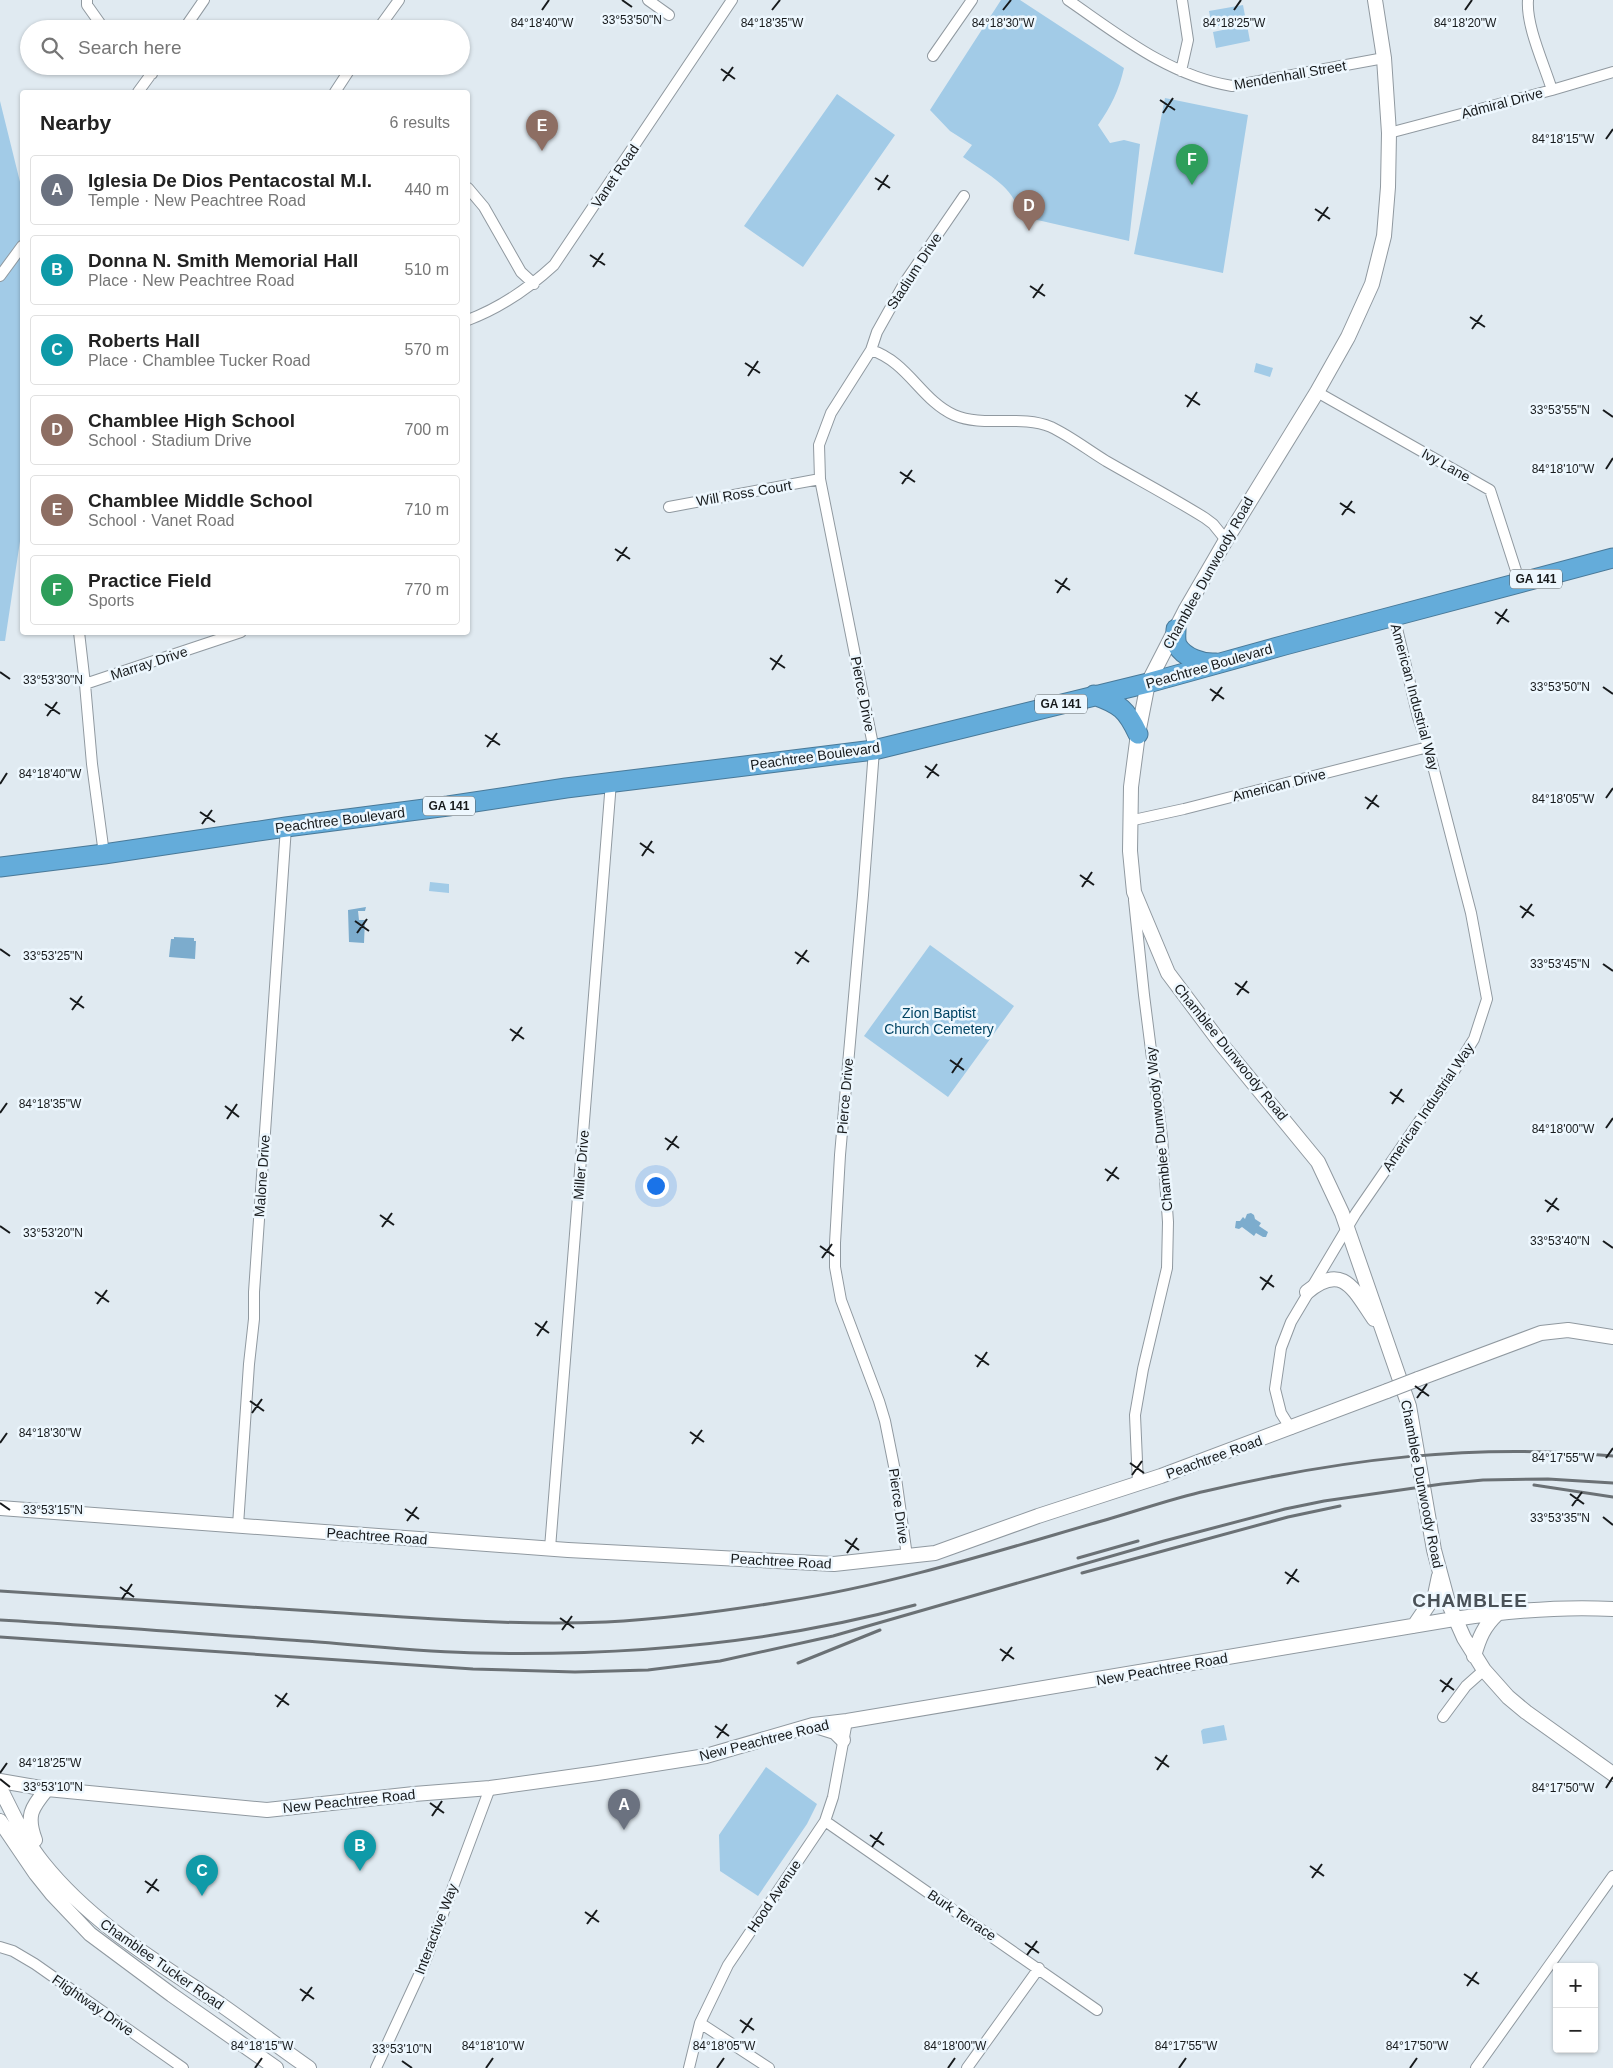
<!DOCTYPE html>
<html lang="en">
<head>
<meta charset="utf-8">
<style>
  :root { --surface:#fff; --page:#f6f6f6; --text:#222; --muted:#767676; --line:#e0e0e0; --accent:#0b8043 }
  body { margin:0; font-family:Arial,sans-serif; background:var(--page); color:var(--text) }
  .controls { position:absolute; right:15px; bottom:15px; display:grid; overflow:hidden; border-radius:5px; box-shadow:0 1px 4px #0004 }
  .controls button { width:45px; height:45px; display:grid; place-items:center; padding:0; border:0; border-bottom:1px solid var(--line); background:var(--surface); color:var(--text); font:25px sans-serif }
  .you { position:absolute; left:655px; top:1185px; width:18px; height:18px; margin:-12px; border:4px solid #fff; border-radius:50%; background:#1a73e8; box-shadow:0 0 0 8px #1a73e833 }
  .badge { display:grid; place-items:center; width:32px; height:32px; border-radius:50%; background:var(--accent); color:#fff; font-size:16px; font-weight:700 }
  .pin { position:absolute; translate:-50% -41px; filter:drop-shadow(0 1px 2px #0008) }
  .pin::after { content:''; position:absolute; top:26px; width:18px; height:15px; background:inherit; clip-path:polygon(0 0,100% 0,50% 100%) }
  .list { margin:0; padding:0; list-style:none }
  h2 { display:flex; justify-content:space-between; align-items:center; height:65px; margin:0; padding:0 20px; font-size:21px }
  h2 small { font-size:16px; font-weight:400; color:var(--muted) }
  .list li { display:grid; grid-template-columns:32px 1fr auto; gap:15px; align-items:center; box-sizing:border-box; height:70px; margin:0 10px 10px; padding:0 10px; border:1px solid var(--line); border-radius:5px }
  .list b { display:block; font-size:19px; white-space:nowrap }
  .list p { margin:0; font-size:16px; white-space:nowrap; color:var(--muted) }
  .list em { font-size:16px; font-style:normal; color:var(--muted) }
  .icon { flex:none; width:28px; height:28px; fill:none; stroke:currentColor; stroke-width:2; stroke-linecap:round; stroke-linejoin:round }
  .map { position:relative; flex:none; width:1613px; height:2068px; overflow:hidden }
  .search { position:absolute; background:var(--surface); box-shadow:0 1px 4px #0004; left:20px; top:20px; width:450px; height:55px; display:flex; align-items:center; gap:12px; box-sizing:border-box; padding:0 18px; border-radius:28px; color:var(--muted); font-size:19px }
  .panel { position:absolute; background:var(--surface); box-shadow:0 1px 4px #0004; left:20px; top:90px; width:450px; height:545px; border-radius:5px }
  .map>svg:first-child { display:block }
  .green { fill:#a2cbe7 }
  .water { fill:#7caccd }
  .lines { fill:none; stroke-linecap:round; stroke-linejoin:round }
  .street-casing { stroke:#9099a0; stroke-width:12 }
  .secondary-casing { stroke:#9099a0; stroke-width:16 }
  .highway-casing { stroke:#497998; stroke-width:21 }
  .street { stroke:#fff; stroke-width:10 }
  .secondary { stroke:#fff; stroke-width:14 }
  .highway { stroke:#64acda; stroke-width:19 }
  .rail { stroke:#6b7175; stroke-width:3 }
  .secondary-bridge-casing { stroke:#9099a0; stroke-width:16; stroke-linecap:butt }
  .secondary-bridge { stroke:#fff; stroke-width:14 }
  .ticks { fill:none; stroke:#171a1c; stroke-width:2 }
  .labels { text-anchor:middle; stroke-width:5; stroke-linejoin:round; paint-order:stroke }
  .shield { fill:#edf7fe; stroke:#575c60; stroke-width:1 }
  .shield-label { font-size:12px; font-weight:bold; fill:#171a1c }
  .street-label { font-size:14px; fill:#171a1c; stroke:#edf7fe }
  .park-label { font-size:14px; fill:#014363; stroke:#edf7fe }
  .district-label { font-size:19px; font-weight:bold; letter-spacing:1px; fill:#495157; stroke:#edf7fe }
  .ticks-label { font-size:12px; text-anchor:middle; fill:#171a1c; stroke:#edf7fe; stroke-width:5; stroke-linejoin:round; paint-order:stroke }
</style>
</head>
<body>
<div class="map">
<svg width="1613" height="2068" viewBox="0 0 1613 2068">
  <rect width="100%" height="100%" fill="#e0eaf1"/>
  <path class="green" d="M1001,0H1020L1124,68C1119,90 1111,107 1098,125L1110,143L1124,140L1140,144L1129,241L1020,216C1015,186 986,174 963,157L972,145L950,131L930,110Z
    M1243,5L1246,21L1212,27L1209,11Z
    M1247,25L1250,41L1216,48L1213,32Z
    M837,94L895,135L803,267L744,226Z
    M1165,98L1248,115L1223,273L1134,254Z
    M0,101L22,190V528L5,641H0Z
    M1256,363L1273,368L1270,377L1254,372Z
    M430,882L449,884V893L429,891Z
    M930,945L1014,1006L948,1097L864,1036Z
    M1224,1725L1227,1740L1203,1744L1201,1731L1203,1729Z
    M766,1767L817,1804L807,1824L758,1896L720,1871L719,1835Z"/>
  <path class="water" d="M366,907L365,911H358L359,920H365L364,943L349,942L348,910Z
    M174,937L194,938V941H196L195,959L169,957L171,939H174Z
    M1251,1213L1254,1215L1255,1219L1261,1223L1259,1226L1268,1232L1266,1237H1263L1256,1233L1254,1236L1242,1227L1239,1229L1235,1228L1236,1221H1240L1243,1217L1245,1219L1247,1214Z"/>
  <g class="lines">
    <g class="street-casing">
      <path id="street" d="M87,0V5L104,29
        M648,0L669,15
        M1068,0C1119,35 1169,76 1232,86L1384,58
        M1528,0C1526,26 1544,64 1552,90
        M184,29L204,0
        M378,29L399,0
        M933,56L972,0
        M142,66L152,74
        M1181,71L1188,40L1182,0
        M138,92L157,66
        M335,92L352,66
        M1389,133L1552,90L1613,72
        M468,188L484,207L521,272L534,284
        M0,276L22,246
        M468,320C500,308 529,288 554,265L732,0
        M871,350C908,362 921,400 954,415C984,428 1020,414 1051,427C1070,436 1088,450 1106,461C1139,480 1173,498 1205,518L1213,524L1226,540
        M1317,392L1490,490L1520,583
        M669,507L820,479
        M79,632L85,684L92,764L104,854
        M85,684L241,632
        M1129,821L1184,809L1428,747
        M1134,900L1144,995L1162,1137L1168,1222L1167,1268L1143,1369L1135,1415L1138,1484
        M1291,1429L1281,1413L1275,1389L1281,1348L1291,1322L1356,1213L1454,1071L1474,1039L1487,999L1471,913L1428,747L1418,717L1394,616
        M238,1525L249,1364L254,1319V1292L286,827
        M550,1548L611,782
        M907,1556L895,1471L885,1421L879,1401L841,1300L835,1267V1243L840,1155L863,895L874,750L820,479L819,445L831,413L871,350L877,332L905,282L964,196
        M1443,1717L1466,1686L1484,1670
        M825,1821L1097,2010
        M0,1947L13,1951L35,1964L183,2068
        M700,2023L769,2068
        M376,2068L425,1962L490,1788
        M689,2068L700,2023L728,1965L825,1821L833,1797L847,1721
        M967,2068L1039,1968
        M1476,2068L1613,1876"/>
    </g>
    <g class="secondary-casing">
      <path id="secondary" d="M1375,0L1384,58L1389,133L1388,187L1384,236L1372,284L1348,337L1317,392L1226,540L1186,609L1148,683L1138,734L1131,787L1130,851L1134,892L1168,973L1222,1045L1318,1162L1342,1213L1409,1406L1434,1550L1448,1602L1464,1638L1484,1670L1508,1697L1526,1712L1613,1774
        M1307,1292C1343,1262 1354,1290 1374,1319
        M1418,1379L1541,1333L1568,1330L1613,1337
        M0,1508L568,1550L834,1564L935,1553L1038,1516L1161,1476L1387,1391
        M1414,1626L1435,1595L1439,1576
        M1474,1656C1479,1638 1484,1626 1497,1614
        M819,1727L835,1732L843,1740
        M0,1781L47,1789L267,1810L414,1794L490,1788L598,1773L706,1756L813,1725L847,1721L1454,1619C1506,1611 1560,1606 1613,1609
        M0,1792L3,1794C15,1818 26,1842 43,1863C91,1923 157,1962 220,2004C250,2025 279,2047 309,2068
        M0,1821L36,1874L52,1894L90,1934L172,1995L276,2068
        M35,1840C26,1816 31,1808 47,1789"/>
    </g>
    <g class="highway-casing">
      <path id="highway" d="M1176,629C1176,634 1175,640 1177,645C1184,658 1203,664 1216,663
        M1094,695C1120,704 1127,710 1138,734
        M0,867L104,854L286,827L448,806L566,788L874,750L1148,683L1285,645L1613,558"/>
    </g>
    <use href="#street" class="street"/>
    <use href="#secondary" class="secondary"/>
    <use href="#highway" class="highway"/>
    <path class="rail" d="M1534,1485L1613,1497
      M1078,1558L1138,1541
      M1082,1573L1288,1517L1340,1506
      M0,1591C109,1597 218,1604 328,1612C420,1618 514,1626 606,1622C666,1619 726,1611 786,1601C896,1584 1004,1549 1112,1518C1143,1509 1174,1498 1206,1491C1342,1459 1474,1443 1613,1456
      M0,1620C102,1626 203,1634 304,1641C363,1645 421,1652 480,1653C626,1656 772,1644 915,1605
      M0,1637L473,1669L575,1672L648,1670L720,1661L833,1636L1164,1541L1285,1509L1324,1501L1442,1484L1483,1480L1548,1479L1613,1483
      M798,1663L880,1630"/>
    <g class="secondary-bridge-casing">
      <path id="secondary-bridge" d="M1387,1391L1418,1379"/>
    </g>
    <use href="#secondary-bridge" class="secondary-bridge"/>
  </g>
  <path class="ticks" d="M622,0L632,7M542,10L549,0M772,10L780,0M1003,10L1011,0M1234,10L1241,0M1465,10L1472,0M721,69L735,79M723,81L733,67M1160,100L1175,110M1163,113L1173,98M1606,139L1613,129M875,178L890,188M878,190L888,175M1315,209L1330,219M1318,221L1328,207M590,255L605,265M593,267L603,253M1030,286L1045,296M1033,298L1043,284M1470,317L1485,327M1472,329L1482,315M745,363L760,373M748,376L758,361M1185,395L1200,405M1187,407L1197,392M1603,410L1613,417M1606,469L1613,458M900,472L915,482M902,484L912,470M1340,503L1355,513M1342,515L1352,501M615,549L630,559M617,561L627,547M1055,580L1070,590M1057,593L1067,578M1495,612L1509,622M1497,624L1507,609M770,658L785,668M772,670L782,655M0,672L10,679M1603,687L1613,694M1210,689L1224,699M1212,701L1222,687M45,704L60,714M47,716L57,702M485,735L500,745M487,747L497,733M925,766L939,776M927,778L937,764M0,784L7,773M1365,797L1379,807M1606,798L1613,788M1367,809L1377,795M200,812L215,822M202,824L212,810M640,843L654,853M642,856L652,841M1080,875L1094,885M1082,887L1092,872M1520,906L1534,916M1522,918L1532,904M355,921L369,931M357,933L367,919M0,949L10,956M795,952L809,962M797,964L807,950M1603,964L1613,971M1235,983L1249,993M1237,995L1247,981M70,998L84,1008M72,1010L82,996M510,1029L524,1039M512,1041L522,1027M950,1060L964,1070M952,1073L962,1058M1390,1092L1404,1102M1392,1104L1402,1089M225,1106L239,1117M0,1113L7,1103M227,1119L237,1104M1606,1128L1613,1118M665,1138L679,1148M667,1150L677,1136M1105,1169L1119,1179M1107,1181L1117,1167M1545,1200L1559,1210M1547,1212L1557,1198M380,1215L394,1225M0,1226L10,1233M382,1227L392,1213M1603,1241L1613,1248M820,1246L834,1256M822,1258L832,1244M1260,1277L1274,1287M1262,1290L1272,1275M95,1292L109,1302M97,1304L107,1290M535,1323L549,1333M537,1336L547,1321M975,1355L989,1365M977,1367L987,1352M1415,1386L1429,1396M1417,1398L1427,1384M250,1401L264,1411M252,1413L262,1399M690,1432L704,1442M0,1443L7,1433M692,1444L702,1430M1606,1458L1613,1448M1130,1463L1144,1473M1132,1475L1142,1461M1570,1494L1584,1504M0,1503L10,1510M1572,1506L1582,1492M405,1509L419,1519M1603,1517L1613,1525M407,1521L417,1507M845,1540L859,1550M847,1553L857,1538M1285,1572L1299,1582M1287,1584L1297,1569M120,1587L134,1597M122,1599L132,1584M560,1618L574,1628M562,1630L572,1616M1000,1649L1014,1659M1002,1661L1012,1647M1440,1680L1454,1690M1442,1692L1452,1678M275,1695L289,1705M277,1707L287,1693M715,1726L729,1736M717,1738L727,1724M1155,1757L1169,1767M1157,1770L1167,1755M0,1773L7,1763M0,1779L10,1787M1606,1788L1613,1777M430,1803L444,1813M432,1816L442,1801M870,1835L884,1845M872,1847L882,1832M1310,1866L1324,1876M1312,1878L1322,1864M145,1881L159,1891M147,1893L157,1879M585,1912L599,1922M587,1924L597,1910M1025,1943L1039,1953M1027,1955L1037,1941M1464,1974L1479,1984M1467,1986L1477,1972M300,1989L314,1999M302,2001L312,1987M740,2020L754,2030M742,2033L752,2018M402,2061L412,2068M255,2068L262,2058M486,2068L493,2058M717,2068L724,2058M948,2068L955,2058M1179,2068L1186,2058M1410,2068L1417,2058"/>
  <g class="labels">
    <g class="shield">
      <rect x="1510" y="569.5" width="52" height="19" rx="4"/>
      <rect x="1035" y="694.5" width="52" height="19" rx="4"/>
      <rect x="423" y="796.5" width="52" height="19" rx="4"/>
    </g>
    <g class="shield-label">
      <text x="1536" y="583">GA 141</text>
      <text x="1061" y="708">GA 141</text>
      <text x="449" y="810">GA 141</text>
    </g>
    <g class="street-label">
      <text transform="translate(1290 75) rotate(-10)" y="5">Mendenhall Street</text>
      <text transform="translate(1502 103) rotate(-15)" y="5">Admiral Drive</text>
      <text transform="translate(615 176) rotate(-56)" y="5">Vanet Road</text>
      <text transform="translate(914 271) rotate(-57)" y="5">Stadium Drive</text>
      <text transform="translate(1446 465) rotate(29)" y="5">Ivy Lane</text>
      <text transform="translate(744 493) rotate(-10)" y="5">Will Ross Court</text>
      <text transform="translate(1208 573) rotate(-61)" y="5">Chamblee Dunwoody Road</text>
      <text transform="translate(149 663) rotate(-18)" y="5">Marray Drive</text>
      <text transform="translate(1209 666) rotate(-16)" y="5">Peachtree Boulevard</text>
      <text transform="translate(863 694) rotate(79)" y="5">Pierce Drive</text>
      <text transform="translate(1415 697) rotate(75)" y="5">American Industrial Way</text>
      <text transform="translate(815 756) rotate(-8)" y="5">Peachtree Boulevard</text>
      <text transform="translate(1279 785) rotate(-14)" y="5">American Drive</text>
      <text transform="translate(340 820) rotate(-7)" y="5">Peachtree Boulevard</text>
      <text transform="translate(1231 1052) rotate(51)" y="5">Chamblee Dunwoody Road</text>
      <text transform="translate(845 1096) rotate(-85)" y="5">Pierce Drive</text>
      <text transform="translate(1428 1107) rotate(-56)" y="5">American Industrial Way</text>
      <text transform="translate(1159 1129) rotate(-96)" y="5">Chamblee Dunwoody Way</text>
      <text transform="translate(581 1165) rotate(-85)" y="5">Miller Drive</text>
      <text transform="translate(262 1176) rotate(-86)" y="5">Malone Drive</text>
      <text transform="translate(1214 1457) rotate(-20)" y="5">Peachtree Road</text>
      <text transform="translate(1422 1484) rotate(79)" y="5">Chamblee Dunwoody Road</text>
      <text transform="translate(899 1506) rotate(82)" y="5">Pierce Drive</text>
      <text transform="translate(377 1536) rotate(4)" y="5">Peachtree Road</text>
      <text transform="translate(781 1561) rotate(3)" y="5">Peachtree Road</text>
      <text transform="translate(1162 1669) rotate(-10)" y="5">New Peachtree Road</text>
      <text transform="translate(764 1740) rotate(-14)" y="5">New Peachtree Road</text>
      <text transform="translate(349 1801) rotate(-6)" y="5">New Peachtree Road</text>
      <text transform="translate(774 1896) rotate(-56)" y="5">Hood Avenue</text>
      <text transform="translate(962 1915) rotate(34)" y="5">Burk Terrace</text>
      <text transform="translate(436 1929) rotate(-69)" y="5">Interactive Way</text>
      <text transform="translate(162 1964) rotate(35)" y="5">Chamblee Tucker Road</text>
      <text transform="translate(93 2005) rotate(35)" y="5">Flightway Drive</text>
    </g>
    <g class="park-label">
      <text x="939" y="1018">Zion Baptist<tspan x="939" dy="16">Church Cemetery</tspan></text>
    </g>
    <g class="district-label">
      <text x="1470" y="1607">CHAMBLEE</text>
    </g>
  </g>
  <g class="ticks-label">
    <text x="632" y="24">33°53'50"N</text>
    <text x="542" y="27">84°18'40"W</text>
    <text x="772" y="27">84°18'35"W</text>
    <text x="1003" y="27">84°18'30"W</text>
    <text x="1234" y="27">84°18'25"W</text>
    <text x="1465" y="27">84°18'20"W</text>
    <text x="1563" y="143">84°18'15"W</text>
    <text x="1560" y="414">33°53'55"N</text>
    <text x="1563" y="473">84°18'10"W</text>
    <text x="53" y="684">33°53'30"N</text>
    <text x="1560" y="691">33°53'50"N</text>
    <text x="50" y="778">84°18'40"W</text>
    <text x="1563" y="803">84°18'05"W</text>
    <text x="53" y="960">33°53'25"N</text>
    <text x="1560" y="968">33°53'45"N</text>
    <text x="50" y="1108">84°18'35"W</text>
    <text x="1563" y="1133">84°18'00"W</text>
    <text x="53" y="1237">33°53'20"N</text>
    <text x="1560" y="1245">33°53'40"N</text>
    <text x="50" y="1437">84°18'30"W</text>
    <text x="1563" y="1462">84°17'55"W</text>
    <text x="53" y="1514">33°53'15"N</text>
    <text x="1560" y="1522">33°53'35"N</text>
    <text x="50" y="1767">84°18'25"W</text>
    <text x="53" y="1791">33°53'10"N</text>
    <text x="1563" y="1792">84°17'50"W</text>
    <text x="262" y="2050">84°18'15"W</text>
    <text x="493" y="2050">84°18'10"W</text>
    <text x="724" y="2050">84°18'05"W</text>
    <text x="955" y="2050">84°18'00"W</text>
    <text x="1186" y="2050">84°17'55"W</text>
    <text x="1417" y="2050">84°17'50"W</text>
    <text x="402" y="2053">33°53'10"N</text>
  </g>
</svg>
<div class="controls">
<button>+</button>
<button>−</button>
</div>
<div class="you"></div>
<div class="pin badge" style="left:624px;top:1830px;background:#6b7280">A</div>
<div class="pin badge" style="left:360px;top:1871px;background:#0f9aa8">B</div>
<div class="pin badge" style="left:202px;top:1896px;background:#0f9aa8">C</div>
<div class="pin badge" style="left:1029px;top:231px;background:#8d6e63">D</div>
<div class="pin badge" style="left:542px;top:151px;background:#8d6e63">E</div>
<div class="pin badge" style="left:1192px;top:185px;background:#2e9e5b">F</div>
<div class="search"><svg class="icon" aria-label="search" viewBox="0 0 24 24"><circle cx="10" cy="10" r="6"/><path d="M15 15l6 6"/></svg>Search here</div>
<section class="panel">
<h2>Nearby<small>6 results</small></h2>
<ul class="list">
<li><span class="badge" style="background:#6b7280">A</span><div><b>Iglesia De Dios Pentacostal M.I.</b><p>Temple · New Peachtree Road</p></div><em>440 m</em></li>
<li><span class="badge" style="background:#0f9aa8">B</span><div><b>Donna N. Smith Memorial Hall</b><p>Place · New Peachtree Road</p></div><em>510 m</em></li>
<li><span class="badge" style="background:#0f9aa8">C</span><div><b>Roberts Hall</b><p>Place · Chamblee Tucker Road</p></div><em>570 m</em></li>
<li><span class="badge" style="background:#8d6e63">D</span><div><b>Chamblee High School</b><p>School · Stadium Drive</p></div><em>700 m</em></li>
<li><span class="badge" style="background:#8d6e63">E</span><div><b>Chamblee Middle School</b><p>School · Vanet Road</p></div><em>710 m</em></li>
<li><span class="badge" style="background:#2e9e5b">F</span><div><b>Practice Field</b><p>Sports</p></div><em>770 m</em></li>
</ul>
</section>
</div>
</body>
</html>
